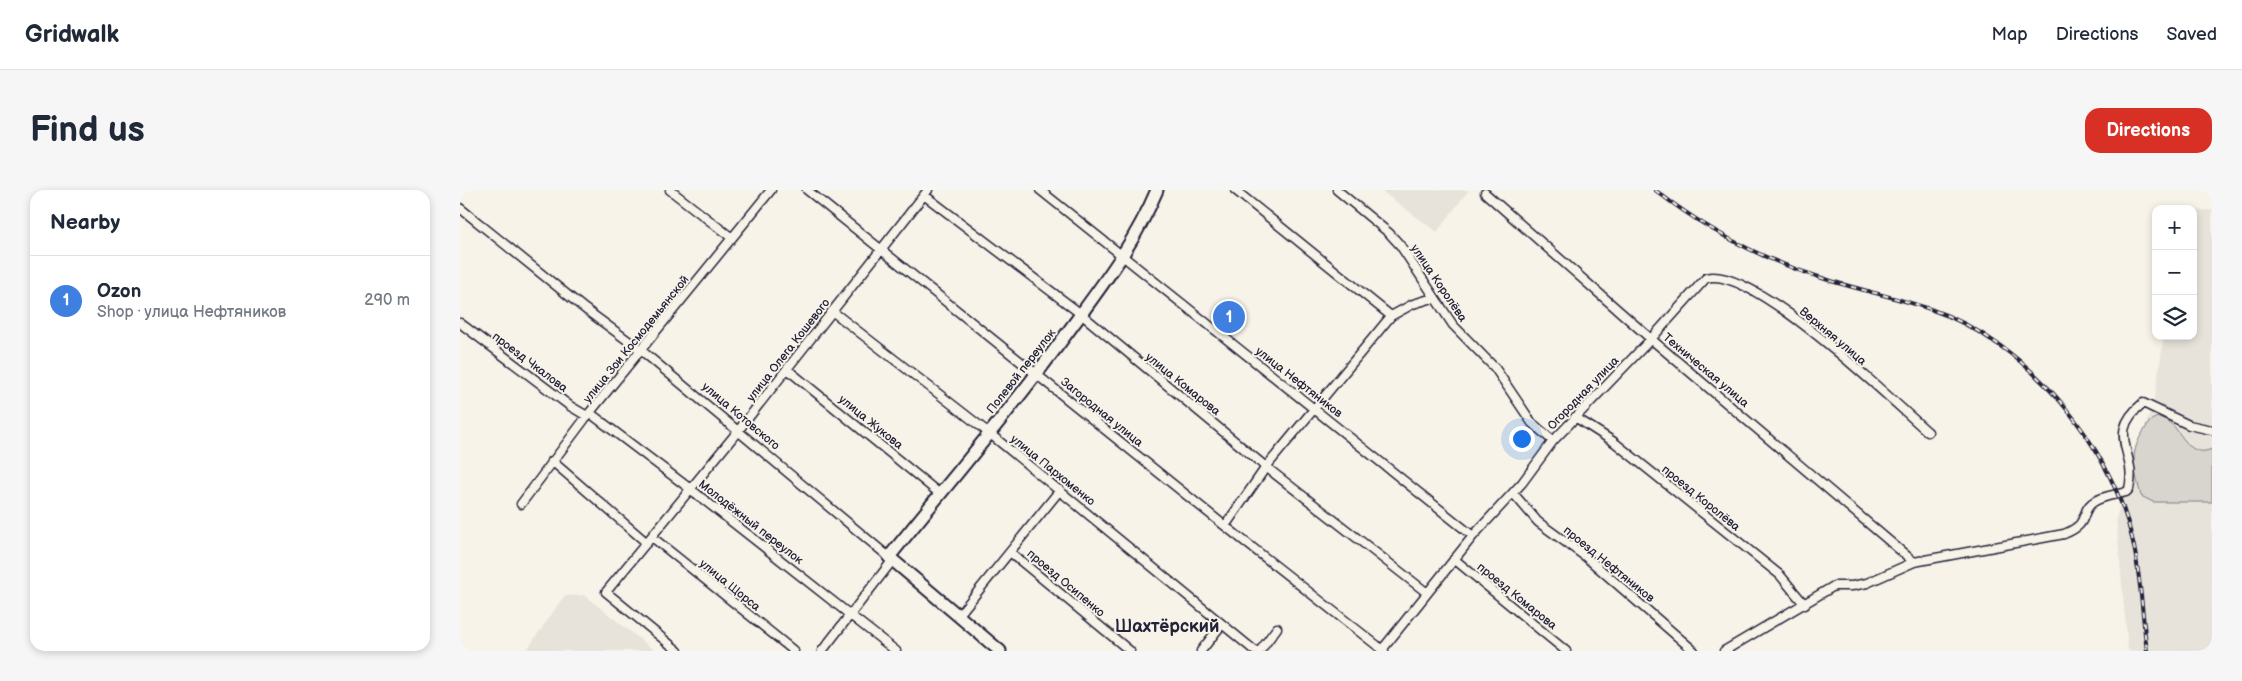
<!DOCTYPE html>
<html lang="en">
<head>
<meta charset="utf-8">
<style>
  :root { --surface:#fff; --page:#f6f6f7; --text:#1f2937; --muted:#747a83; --line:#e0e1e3; --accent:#d93025 }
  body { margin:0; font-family:"Balsamiq Sans",sans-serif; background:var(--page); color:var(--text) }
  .controls { position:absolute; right:15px; top:15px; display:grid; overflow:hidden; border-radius:10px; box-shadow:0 2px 8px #0003 }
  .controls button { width:45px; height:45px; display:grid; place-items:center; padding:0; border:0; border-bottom:1px solid var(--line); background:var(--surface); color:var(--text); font:25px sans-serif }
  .you { position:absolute; left:1061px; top:248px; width:18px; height:18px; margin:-12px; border:4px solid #fff; border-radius:50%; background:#1a73e8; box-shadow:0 0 0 8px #1a73e833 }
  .badge { display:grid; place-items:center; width:32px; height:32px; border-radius:50%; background:var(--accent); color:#fff; font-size:16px; font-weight:700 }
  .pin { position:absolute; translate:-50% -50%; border:2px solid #fff; box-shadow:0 1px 5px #0006 }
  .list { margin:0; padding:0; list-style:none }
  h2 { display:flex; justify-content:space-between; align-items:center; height:65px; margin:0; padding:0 20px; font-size:21px }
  h2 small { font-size:16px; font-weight:400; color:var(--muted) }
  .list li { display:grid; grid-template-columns:32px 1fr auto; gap:15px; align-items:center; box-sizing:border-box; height:90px; padding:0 20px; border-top:1px solid var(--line) }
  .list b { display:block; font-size:19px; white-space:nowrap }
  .list p { margin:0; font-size:16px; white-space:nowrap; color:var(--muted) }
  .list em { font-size:16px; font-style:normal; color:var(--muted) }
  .icon { flex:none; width:28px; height:28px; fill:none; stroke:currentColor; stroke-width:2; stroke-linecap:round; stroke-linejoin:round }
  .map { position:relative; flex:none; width:1752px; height:461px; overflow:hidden; border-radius:15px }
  header { display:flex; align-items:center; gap:30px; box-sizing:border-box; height:70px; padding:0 25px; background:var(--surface); border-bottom:1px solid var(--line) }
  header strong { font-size:24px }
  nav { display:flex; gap:28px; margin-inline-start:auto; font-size:18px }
  .intro { display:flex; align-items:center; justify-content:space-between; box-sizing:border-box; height:120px; padding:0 30px }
  h1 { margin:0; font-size:35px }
  .button { padding:12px 22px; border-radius:15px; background:var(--accent); color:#fff; font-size:18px; font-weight:700 }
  main { display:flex; gap:30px; padding:0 30px }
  aside { flex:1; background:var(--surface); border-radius:15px; box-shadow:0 2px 8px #0003 }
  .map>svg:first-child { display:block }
  .built { fill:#e7e3db }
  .green { fill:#d8d5cf; stroke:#7d7c85 }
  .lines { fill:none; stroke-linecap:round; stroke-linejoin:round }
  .street-casing { stroke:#22223b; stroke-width:11 }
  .secondary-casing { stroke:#22223b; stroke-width:15 }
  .street { stroke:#f7f3e8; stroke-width:8 }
  .secondary { stroke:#f7f3e8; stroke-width:11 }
  .rail-casing { stroke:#22223b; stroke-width:4 }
  .rail { stroke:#f7f3e8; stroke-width:2; stroke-dasharray:5.5; stroke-linecap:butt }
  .labels { text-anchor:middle; stroke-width:4; stroke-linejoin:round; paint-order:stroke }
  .street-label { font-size:12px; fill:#22223b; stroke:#f7f3e8 }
  .district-label { font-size:18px; font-weight:bold; fill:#22223b; stroke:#f7f3e8 }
</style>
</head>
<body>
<header>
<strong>Gridwalk</strong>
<nav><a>Map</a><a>Directions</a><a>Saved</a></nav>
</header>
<div class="intro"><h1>Find us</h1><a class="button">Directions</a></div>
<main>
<aside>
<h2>Nearby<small></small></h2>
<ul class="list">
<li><span class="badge" style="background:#3f7fe0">1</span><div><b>Ozon</b><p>Shop · улица Нефтяников</p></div><em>290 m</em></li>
</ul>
</aside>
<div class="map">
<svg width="1752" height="461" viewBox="0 0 1752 461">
  <rect width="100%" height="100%" fill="#f7f3e8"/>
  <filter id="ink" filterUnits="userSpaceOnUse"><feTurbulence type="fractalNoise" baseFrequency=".02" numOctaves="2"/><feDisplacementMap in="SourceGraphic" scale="10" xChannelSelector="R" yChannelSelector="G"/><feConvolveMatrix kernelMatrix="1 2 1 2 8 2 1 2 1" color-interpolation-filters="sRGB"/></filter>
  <g filter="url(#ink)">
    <path class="built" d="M920,0H1009L977,42Z
      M1752,20V461H1668L1656,328L1695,206L1704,146H1733V21Z
      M124,405L195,461H66L104,406Z"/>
    <path class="green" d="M1699,227C1703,229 1707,230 1710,233C1723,243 1729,269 1752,259V312H1693L1681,306C1675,281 1668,265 1683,242C1688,235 1689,229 1699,227Z"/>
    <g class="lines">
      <g class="street-casing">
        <path id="street" d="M210,0L272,48
          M347,0L765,336L924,461
          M580,0L1013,346
          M775,0L931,126
          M877,0L929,43L940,55L993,135L1035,178L1072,233L1093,251
          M1025,3L1191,149L1454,372
          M464,5L621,124L806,277L966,402
          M0,18L125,119L182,161L429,367
          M372,121L529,243L795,461
          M0,133L110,216L127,226
          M327,179L480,304
          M130,223L229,298L436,461
          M1115,227L1154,252L1320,385L1345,415
          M92,271L187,353
          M1053,303L1078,332L1126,367L1234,461
          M61,314L127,226L311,0
          M765,336L806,277L931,126L953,114L973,108
          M192,347L334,461
          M550,362L670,461
          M994,369L1106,461
          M498,426L600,300
          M218,461L146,402L278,241L468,0
          M362,461L432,371
          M741,461L762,434
          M800,461L817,438
          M921,461L1013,346L1062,293L1093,251L1191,149L1246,88C1292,74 1431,210 1468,242
          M1264,461L1374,396H1392L1407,393L1454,372L1604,344C1631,333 1619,324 1632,313C1641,306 1655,305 1666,302L1669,299C1678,262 1644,245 1683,213L1729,235L1752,240"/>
      </g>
      <g class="secondary-casing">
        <path id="secondary" d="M540,461L429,367C491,290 555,215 613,135C646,90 675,52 697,0"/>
      </g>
      <use href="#street" class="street"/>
      <use href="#secondary" class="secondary"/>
      <g class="rail-casing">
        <path id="rail" d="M1195,0C1245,39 1303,70 1365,89C1399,100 1436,107 1470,119C1567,152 1651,253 1673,352C1681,387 1682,425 1687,461"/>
      </g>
      <use href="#rail" class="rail"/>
    </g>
  </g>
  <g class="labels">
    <g class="street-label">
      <text transform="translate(979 93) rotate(56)" y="4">улица Королёва</text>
      <text transform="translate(1373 146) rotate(40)" y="4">Верхняя улица</text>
      <text transform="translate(176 149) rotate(-51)" y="4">улица Зои Космодемьянской</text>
      <text transform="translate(328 160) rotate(-52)" y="4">улица Олега Кошевого</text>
      <text transform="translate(70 172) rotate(37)" y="4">проезд Чкалова</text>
      <text transform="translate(1246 180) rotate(40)" y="4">Техническая улица</text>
      <text transform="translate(561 181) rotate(-52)" y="4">Полевой переулок</text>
      <text transform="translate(839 192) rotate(38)" y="4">улица Нефтяников</text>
      <text transform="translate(723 194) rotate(39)" y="4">улица Комарова</text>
      <text transform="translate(1123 203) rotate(-46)" y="4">Огородная улица</text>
      <text transform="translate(642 222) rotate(39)" y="4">Загородная улица</text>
      <text transform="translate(281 226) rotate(40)" y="4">улица Котовского</text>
      <text transform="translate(411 232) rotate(39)" y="4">улица Жукова</text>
      <text transform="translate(593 280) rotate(39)" y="4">улица Пархоменко</text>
      <text transform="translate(1241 308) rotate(39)" y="4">проезд Королёва</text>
      <text transform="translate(291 332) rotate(38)" y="4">Молодёжный переулок</text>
      <text transform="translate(1149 374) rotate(39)" y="4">проезд Нефтяников</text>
      <text transform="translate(606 393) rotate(40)" y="4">проезд Осипенко</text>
      <text transform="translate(270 395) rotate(39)" y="4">улица Щорса</text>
      <text transform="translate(1057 406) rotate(39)" y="4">проезд Комарова</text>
    </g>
    <g class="district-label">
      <text x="707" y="442">Шахтёрский</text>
    </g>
  </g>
</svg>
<div class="controls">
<button>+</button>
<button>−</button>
<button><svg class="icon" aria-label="layers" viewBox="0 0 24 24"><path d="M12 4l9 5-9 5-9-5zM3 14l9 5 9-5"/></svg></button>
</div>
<div class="you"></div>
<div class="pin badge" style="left:769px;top:127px;background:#3f7fe0">1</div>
</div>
</main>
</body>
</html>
